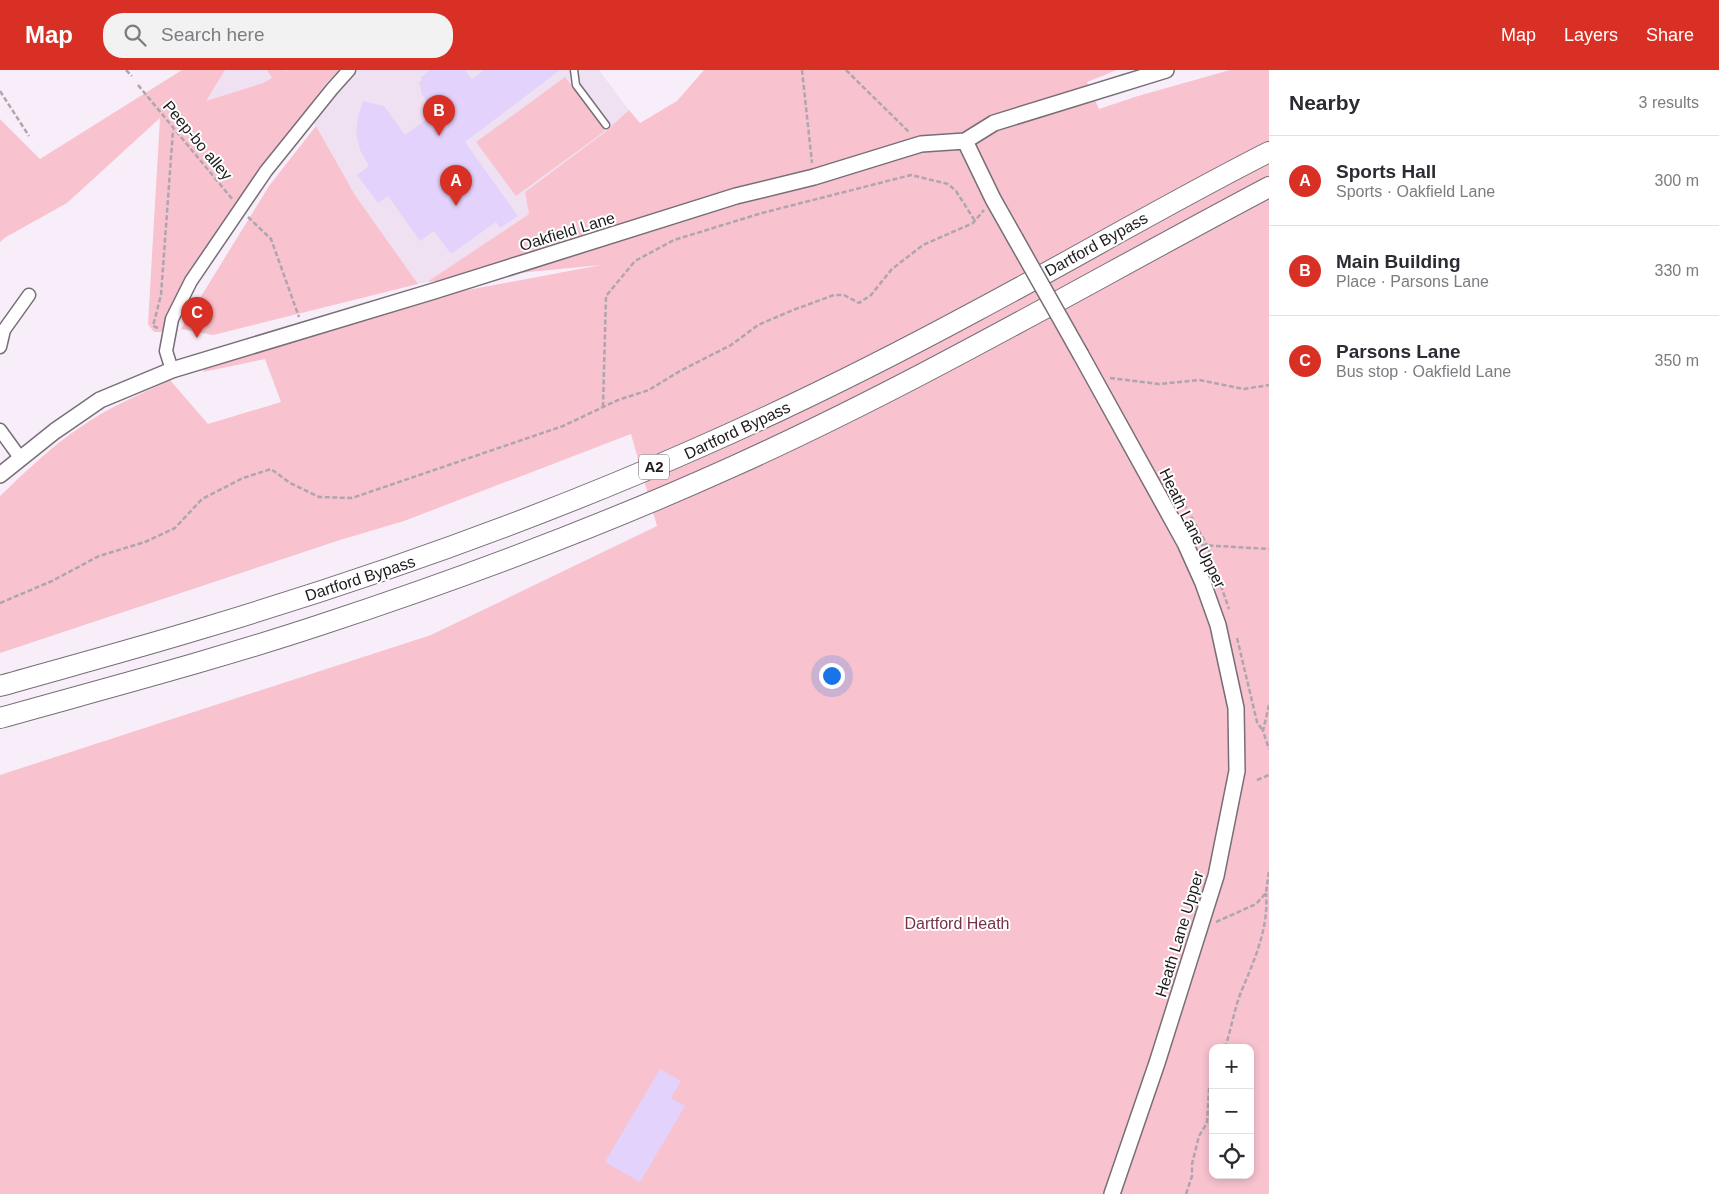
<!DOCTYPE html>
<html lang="en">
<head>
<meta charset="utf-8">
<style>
  :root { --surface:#fff; --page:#f2f2f3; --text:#2b2b33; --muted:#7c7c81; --line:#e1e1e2; --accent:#d93025 }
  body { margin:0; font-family:Helvetica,sans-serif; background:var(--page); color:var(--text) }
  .controls { position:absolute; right:15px; bottom:15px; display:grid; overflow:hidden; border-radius:10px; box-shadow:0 2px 8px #0003 }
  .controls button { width:45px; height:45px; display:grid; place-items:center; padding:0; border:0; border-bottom:1px solid var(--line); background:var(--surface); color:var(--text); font:25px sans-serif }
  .you { position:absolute; left:831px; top:605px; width:18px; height:18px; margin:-12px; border:4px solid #fff; border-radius:50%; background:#1a73e8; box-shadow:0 0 0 8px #1a73e833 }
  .badge { display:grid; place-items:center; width:32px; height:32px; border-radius:50%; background:var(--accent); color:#fff; font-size:16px; font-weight:700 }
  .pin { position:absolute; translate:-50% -41px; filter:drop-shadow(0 1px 2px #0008) }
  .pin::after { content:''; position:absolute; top:26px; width:18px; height:15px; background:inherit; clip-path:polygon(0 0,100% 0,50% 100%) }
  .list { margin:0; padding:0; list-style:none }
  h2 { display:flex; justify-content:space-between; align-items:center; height:65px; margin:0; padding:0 20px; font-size:21px }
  h2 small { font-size:16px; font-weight:400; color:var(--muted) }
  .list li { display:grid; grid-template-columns:32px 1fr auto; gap:15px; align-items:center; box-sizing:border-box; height:90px; padding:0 20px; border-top:1px solid var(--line) }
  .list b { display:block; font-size:19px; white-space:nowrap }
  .list p { margin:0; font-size:16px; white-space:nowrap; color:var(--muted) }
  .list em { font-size:16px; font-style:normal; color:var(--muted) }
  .icon { flex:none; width:28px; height:28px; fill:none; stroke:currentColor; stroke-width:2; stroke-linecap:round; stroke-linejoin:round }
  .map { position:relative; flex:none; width:1269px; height:1124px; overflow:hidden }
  header { display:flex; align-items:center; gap:30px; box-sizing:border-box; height:70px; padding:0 25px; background:var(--accent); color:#fff }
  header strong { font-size:24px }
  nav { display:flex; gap:28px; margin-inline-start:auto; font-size:18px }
  .search { width:350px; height:45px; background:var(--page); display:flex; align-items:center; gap:12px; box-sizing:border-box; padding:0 18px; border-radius:20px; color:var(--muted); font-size:19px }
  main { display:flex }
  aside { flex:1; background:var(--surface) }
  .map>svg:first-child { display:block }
  .built { fill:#f0e1f2 }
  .green { fill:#f8c2cf; fill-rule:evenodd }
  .building { fill:#e3d2fb }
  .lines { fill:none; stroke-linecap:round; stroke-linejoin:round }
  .service-casing { stroke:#776e78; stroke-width:9 }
  .minor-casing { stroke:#776e78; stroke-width:15 }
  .tertiary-casing { stroke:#776e78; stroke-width:18 }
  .trunk-casing { stroke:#776e78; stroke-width:22 }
  .path { stroke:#aea6af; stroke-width:2.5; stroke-dasharray:5 2.5; stroke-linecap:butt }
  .service { stroke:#fff; stroke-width:6 }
  .minor { stroke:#fff; stroke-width:12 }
  .tertiary { stroke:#fff; stroke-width:15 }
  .trunk { stroke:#fff; stroke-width:20 }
  .tertiary-bridge-casing { stroke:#776e78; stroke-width:18; stroke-linecap:butt }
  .tertiary-bridge { stroke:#fff; stroke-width:15 }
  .labels { text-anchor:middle; stroke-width:4; stroke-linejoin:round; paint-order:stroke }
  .shield { fill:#fff; stroke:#615f62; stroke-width:1 }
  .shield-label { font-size:15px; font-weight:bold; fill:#1d1a1e }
  .street-label { font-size:16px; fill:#1d1a1e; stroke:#fff }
  .park-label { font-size:16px; fill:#773047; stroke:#fff }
</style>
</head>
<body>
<header>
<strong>Map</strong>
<div class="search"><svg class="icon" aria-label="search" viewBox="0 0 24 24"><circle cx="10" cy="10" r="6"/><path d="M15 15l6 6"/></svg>Search here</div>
<nav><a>Map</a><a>Layers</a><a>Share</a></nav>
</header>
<main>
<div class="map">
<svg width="1269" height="1124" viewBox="0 0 1269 1124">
  <rect width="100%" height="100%" fill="#f8eef9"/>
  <path class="built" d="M217,0H599L639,54L529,144L427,212L418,214L355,125L316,56L298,34L263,13L205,32Z"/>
  <path class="green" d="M182,0H225L206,31L263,13L272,8L267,0H286L284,2L288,0H339L326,13L264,99L164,262H154L148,254L160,48L67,133L6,167L0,172V49L40,89Z
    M704,0H1117L1087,12L1099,39L1138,26L1230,0H1269V1124H0V705L431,565L657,456L631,364L404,451L340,470L0,583V426C26,401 52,376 82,356C109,337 141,324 170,310L208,354L281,332L265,289L203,302L204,299L346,253L436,226L601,195L427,212L529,144L525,122L604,63L629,40L640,53L677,31ZM1213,978H1250V1105H1213Z
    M565,7L605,61L516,126L476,72Z
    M316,56L355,125L418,214L213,265L181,259L269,116Z"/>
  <path class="building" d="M430,0H465L472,9L484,0H560L465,72L518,146L500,158L496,152L451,184L434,161L420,171L388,126L378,133L357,105L369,96L360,80L356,63L358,47L363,31L384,36L405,65L435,43L421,23V17L418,13L422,10L420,8Z
    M660,999L681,1011L671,1028L685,1036L640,1112L605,1092Z"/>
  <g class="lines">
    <g class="service-casing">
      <path id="service" d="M574,0L576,15L606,55"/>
    </g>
    <g class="minor-casing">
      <path id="minor" d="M0,277L4,260L29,225
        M172,300L166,281L172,249L191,211L266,101L332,19L349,0
        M0,360L21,389"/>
    </g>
    <g class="tertiary-casing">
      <path id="tertiary" d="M965,71L993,129L1015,168
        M1081,285L1185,473L1203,513L1218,555L1236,638L1237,701L1216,806L1157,993L1112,1124
        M0,405L55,361L100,330L172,300L434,221L736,126L814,107L921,74L965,71L994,53L1166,0"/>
    </g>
    <g class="trunk-casing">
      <path id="trunk" d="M0,616C67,597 134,579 200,559C371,508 540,448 702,376C795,335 887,289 976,241C1074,189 1170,132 1269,82
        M0,648C107,618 214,590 320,555C460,509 599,457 734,396C918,313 1091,211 1269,117"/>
    </g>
    <path class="path" d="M126,0L132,6
      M802,0L812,93
      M846,0L910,63
      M138,15L233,130
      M0,21L29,66
      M248,147L271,169L299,247
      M158,258L153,256L161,225L173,60
      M1110,308L1159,314L1199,310L1244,319L1269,315
      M603,337L606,226L635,191L674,170L762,143L911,105L948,114L956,121L975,151
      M1167,411H1171L1207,475L1229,539
      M1201,475L1269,479
      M0,533L52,511L99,486L145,472L175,458L202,429L243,408L271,399L290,413L319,427L352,428L563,356L618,330L649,320L680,301L731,275L758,255L793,240L834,225H844L859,233L871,225L892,199L923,175L973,153L984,140
      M1237,568L1257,652L1263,661
      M1269,635L1263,661L1269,679
      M1257,710L1269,705
      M1216,852L1256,834L1266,823L1269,800
      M1225,978C1231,960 1234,940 1241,922C1254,891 1269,858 1266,823
      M1186,1124L1192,1106V1094L1199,1066L1207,1053L1209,1019L1213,1008"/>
    <use href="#service" class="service"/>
    <use href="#minor" class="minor"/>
    <use href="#tertiary" class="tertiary"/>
    <use href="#trunk" class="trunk"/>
    <g class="tertiary-bridge-casing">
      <path id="tertiary-bridge" d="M1015,168L1081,285"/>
    </g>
    <use href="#tertiary-bridge" class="tertiary-bridge"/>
  </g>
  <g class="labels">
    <rect class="shield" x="639" y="384.5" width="30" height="25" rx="4"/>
    <g class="shield-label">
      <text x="654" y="402">A2</text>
    </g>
    <g class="street-label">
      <text transform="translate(198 70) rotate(50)" y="6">Peep-bo alley</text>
      <text transform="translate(567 161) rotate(-17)" y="6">Oakfield Lane</text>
      <text transform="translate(1096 174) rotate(-29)" y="6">Dartford Bypass</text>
      <text transform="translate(737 360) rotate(-25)" y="6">Dartford Bypass</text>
      <text transform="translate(1193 458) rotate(64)" y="6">Heath Lane Upper</text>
      <text transform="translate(360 508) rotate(-18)" y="6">Dartford Bypass</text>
      <text transform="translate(1179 864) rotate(-73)" y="6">Heath Lane Upper</text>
    </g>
    <g class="park-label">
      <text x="957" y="859">Dartford Heath</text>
    </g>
  </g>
</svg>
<div class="controls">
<button>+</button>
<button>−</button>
<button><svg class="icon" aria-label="locate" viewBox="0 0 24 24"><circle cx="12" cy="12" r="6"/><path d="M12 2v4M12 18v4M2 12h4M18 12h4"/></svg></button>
</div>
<div class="you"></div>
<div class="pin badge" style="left:456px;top:136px">A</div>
<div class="pin badge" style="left:439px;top:66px">B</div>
<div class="pin badge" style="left:197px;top:268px">C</div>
</div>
<aside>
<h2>Nearby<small>3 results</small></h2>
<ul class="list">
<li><span class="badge">A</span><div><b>Sports Hall</b><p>Sports · Oakfield Lane</p></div><em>300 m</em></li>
<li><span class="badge">B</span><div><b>Main Building</b><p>Place · Parsons Lane</p></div><em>330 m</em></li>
<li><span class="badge">C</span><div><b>Parsons Lane</b><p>Bus stop · Oakfield Lane</p></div><em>350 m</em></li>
</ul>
</aside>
</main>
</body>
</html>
